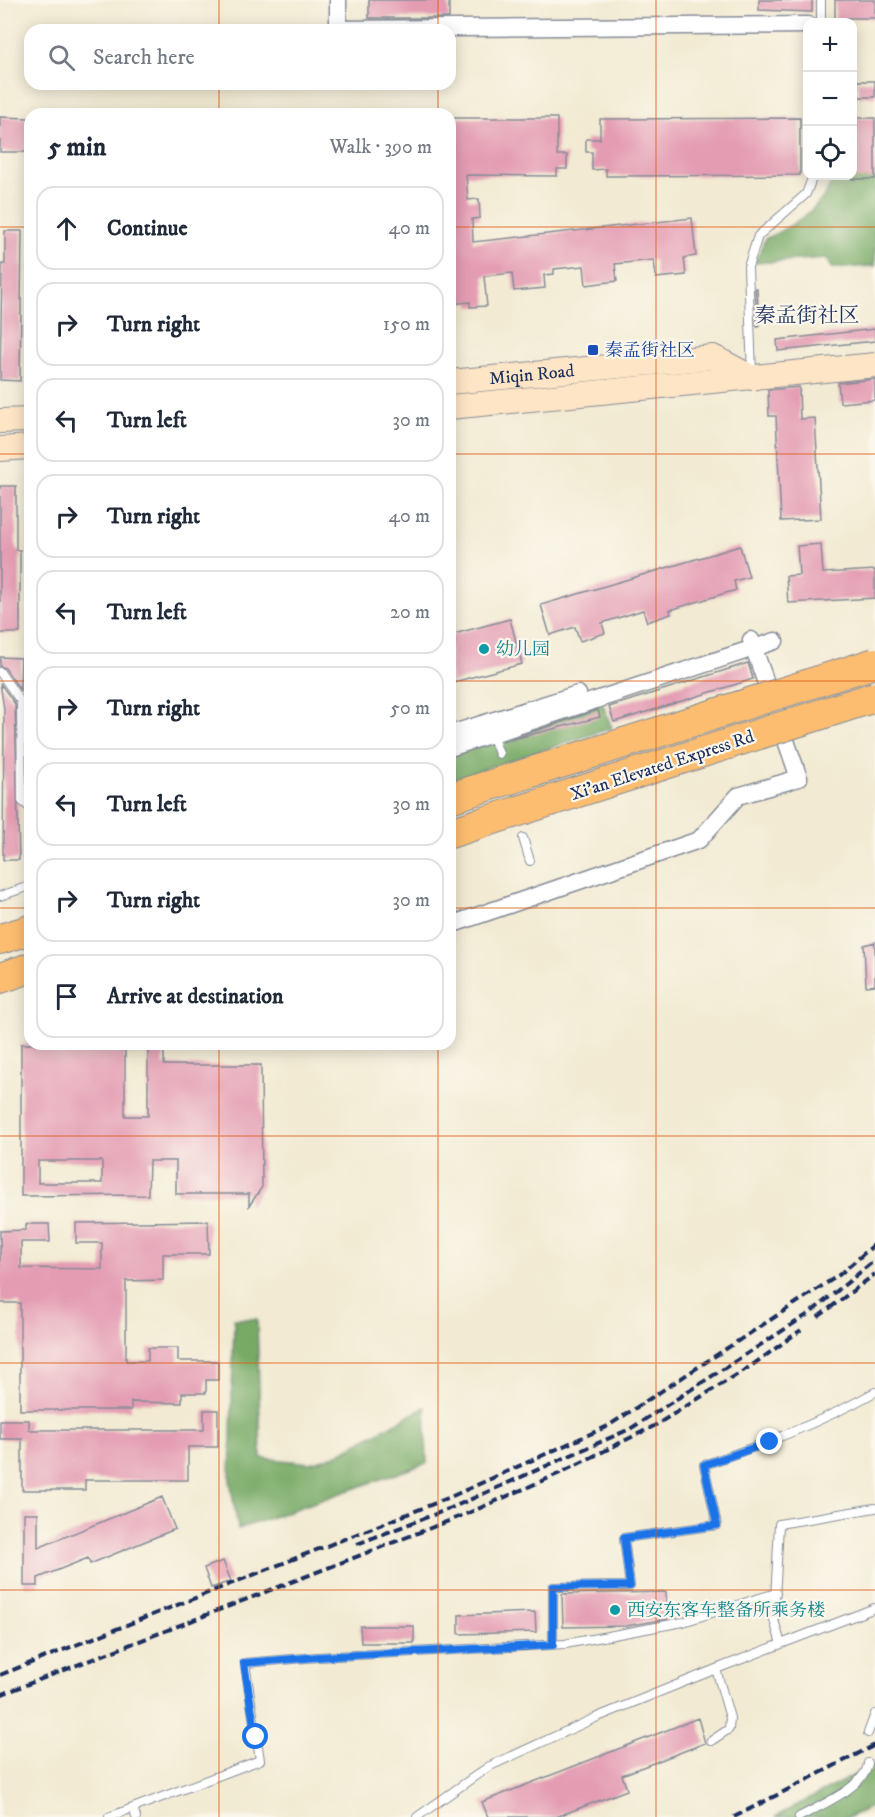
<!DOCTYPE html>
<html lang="en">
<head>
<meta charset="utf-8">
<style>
  :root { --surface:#fff; --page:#f2f2f3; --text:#1f2937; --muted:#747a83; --line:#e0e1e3 }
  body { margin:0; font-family:"IM FELL DW Pica","Noto Serif SC",serif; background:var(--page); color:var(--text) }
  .controls { position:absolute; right:18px; top:18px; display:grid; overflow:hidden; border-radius:12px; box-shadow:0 3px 15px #0003 }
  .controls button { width:54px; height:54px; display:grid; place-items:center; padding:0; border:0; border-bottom:2px solid var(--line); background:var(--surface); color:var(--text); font:30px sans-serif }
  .stop { position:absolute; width:18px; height:18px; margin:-14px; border:4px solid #1a73e8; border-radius:50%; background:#fff }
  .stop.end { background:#1a73e8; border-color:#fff; box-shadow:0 2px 6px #0008 }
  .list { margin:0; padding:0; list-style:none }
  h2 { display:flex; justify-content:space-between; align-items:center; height:78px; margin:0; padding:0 24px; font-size:26px }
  h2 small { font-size:20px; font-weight:400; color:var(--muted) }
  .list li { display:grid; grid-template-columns:39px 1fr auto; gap:18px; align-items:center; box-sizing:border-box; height:84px; margin:0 12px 12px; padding:0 12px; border:2px solid var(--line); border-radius:18px }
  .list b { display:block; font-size:22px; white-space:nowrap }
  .list em { font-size:20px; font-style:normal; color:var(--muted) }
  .icon { flex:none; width:33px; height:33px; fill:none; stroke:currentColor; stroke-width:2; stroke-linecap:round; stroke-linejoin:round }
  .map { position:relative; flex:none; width:875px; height:1817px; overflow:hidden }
  .search { position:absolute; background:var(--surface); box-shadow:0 3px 15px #0003; left:24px; top:24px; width:432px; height:66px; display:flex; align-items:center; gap:15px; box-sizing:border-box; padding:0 21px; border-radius:18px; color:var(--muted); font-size:22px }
  .panel { position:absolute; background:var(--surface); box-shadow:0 3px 15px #0003; left:24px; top:108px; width:432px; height:942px; border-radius:18px }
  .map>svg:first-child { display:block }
  .forest { fill:#78aa66; stroke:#4a6c62; stroke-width:1.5 }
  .building { fill:#e49cb3; fill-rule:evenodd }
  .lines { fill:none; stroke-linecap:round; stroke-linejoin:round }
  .lane-casing { stroke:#868c98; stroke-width:10 }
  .street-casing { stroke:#868c98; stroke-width:19 }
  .secondary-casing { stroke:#868c98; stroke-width:26 }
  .highway-casing { stroke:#868c98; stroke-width:32 }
  .lane { stroke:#fff; stroke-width:8 }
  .street { stroke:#fff; stroke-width:16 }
  .secondary { stroke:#fee5c5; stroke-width:24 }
  .highway { stroke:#fcbd6f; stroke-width:30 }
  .rail { stroke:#1b2f5e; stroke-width:4; stroke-dasharray:9 4.5; stroke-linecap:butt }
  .highway-bridge-casing { stroke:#868c98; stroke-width:32; stroke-linecap:butt }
  .highway-bridge { stroke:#fcbd6f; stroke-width:30 }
  .route { stroke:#1a73e8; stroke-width:8 }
  .grid { fill:none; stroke:#de5710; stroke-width:1.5; stroke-opacity:0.55 }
  .transit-dot { fill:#1a4fb4; stroke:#fbf7ec; stroke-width:2 }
  .culture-dot { fill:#0f9aa8; stroke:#fbf7ec; stroke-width:2 }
  .labels { text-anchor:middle; stroke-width:4.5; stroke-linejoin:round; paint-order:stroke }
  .transit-label { font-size:18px; fill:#164399; stroke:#fbf7ec; text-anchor:start }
  .street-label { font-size:18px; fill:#1b2f5e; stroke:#fbf7ec }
  .culture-label { font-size:18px; fill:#0d838f; stroke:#fbf7ec; text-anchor:start }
  .quarter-label { font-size:21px; fill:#1b2f5e; stroke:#fbf7ec }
</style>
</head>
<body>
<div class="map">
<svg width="875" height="1817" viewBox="0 0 875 1817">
  <rect width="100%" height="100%" fill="#fbf7ec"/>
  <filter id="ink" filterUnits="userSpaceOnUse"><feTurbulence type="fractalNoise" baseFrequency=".0167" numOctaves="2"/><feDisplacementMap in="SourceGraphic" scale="12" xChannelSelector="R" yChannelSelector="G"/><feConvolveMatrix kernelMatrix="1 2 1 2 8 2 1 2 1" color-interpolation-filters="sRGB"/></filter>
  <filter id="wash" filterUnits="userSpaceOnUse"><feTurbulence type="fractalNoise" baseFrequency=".008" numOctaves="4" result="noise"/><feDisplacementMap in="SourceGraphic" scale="24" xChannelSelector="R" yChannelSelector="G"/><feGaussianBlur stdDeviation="1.35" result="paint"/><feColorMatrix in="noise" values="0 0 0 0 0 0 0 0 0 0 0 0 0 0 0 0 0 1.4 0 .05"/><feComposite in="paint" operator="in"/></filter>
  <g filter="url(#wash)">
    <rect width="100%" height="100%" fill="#f2ead2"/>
    <path class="forest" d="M875,169V266L832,268L827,258L755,263L765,239C794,225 824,208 834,176H852Z
      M600,697L612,728L450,780V748Z
      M27,870H30V913L25,915Z
      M234,1319H257L261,1458L310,1463L334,1456L425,1407L427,1463L238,1529L230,1480Z
      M875,1764V1805L849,1817H775Z"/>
    <g id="blocks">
      <path class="building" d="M369,0H449V18H369Z
        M759,0H812V12L759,10Z
        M835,0H875V18H846V22H835Z
        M858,81H875V97H858Z
        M0,117L30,118V152H0Z
        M450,118H557V155H567V169H557V176L466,175L468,200L479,199L480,218L472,219L473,242L692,218L696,256L684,258L686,275L656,278L654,260L615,264L617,281L586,285L584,266L554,269V274L544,275L545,288L514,291L512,273L484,276L487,306L470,307V302L450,304Z
        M800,118V175L606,176V169L592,170V152H586V139H600V119Z
        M852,118H875V179H852Z
        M5,231H22L20,381L0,380L2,264H5Z
        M755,288H757L759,326H757Z
        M875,329V341L778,351L777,340Z
        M875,379V400L840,403L838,383Z
        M799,387L800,419L815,418L821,519L781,521L776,416H769L768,390Z
        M0,486H16V550H20V633H0Z
        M821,544L823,573L875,570V598L788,603L786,576L799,575L797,546Z
        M740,546L749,577L734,581L736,590L670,610L671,614L647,622L643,610L602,623L605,633L580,641L575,627L550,635L541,605Z
        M510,619L522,664L450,683V635Z
        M0,657L21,658L20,690L5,668L0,666Z
        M748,663L753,679L614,722L609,707Z
        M0,683L15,704L19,860H3L4,709Z
        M598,710L600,717L502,742Z
        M875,942V985L866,986L864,945Z
        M21,1044H125V1116H148V1044H164V1065H261L262,1187L249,1206V1194H176V1161H149L148,1195L21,1196ZM38,1161H102V1183H38Z
        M208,1221L209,1254H163V1280L126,1281V1361H148V1348H178V1361H218V1380H206V1393H182V1403L131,1402V1410H20V1303H0V1231L26,1230V1224H49L50,1242H21V1268L102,1269V1243H76V1223Z
        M204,1410H218V1447H188V1480H85V1490H22V1439H0V1420H29V1430H204Z
        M162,1497L175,1529L90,1564L88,1558L38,1578V1586H24V1513H38V1548Z
        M223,1561L231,1581L211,1588L204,1568Z
        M666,1592L667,1619L625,1626L563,1627L562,1594Z
        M535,1612L536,1632L459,1634V1615Z
        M360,1626H414V1643H361Z
        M698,1718L705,1743L622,1775L627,1790L556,1817H488L482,1802Z"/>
    </g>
  </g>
  <g filter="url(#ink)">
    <use href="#blocks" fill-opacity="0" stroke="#868c98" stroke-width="1.5"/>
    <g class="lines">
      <g class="lane-casing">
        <path id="lane" d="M821,0V22
          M752,374L748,267L758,236L806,194L813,176
          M0,672L21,702L22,801L30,808
          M492,734L499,754
          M523,838L530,861
          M0,896L30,886
          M781,1644L875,1608
          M553,1645V1587L630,1586L624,1538L717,1525L704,1465C764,1444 820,1423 875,1392
          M868,1733L875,1714
          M711,1741L729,1729L730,1718L716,1669L781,1644L774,1620L779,1524L875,1508
          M109,1817L133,1808
          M136,1817L133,1808L260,1760L245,1663L318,1657L565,1644L683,1622L776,1593
          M417,1817L488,1767L595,1718L716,1669
          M799,1817C817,1807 867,1786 868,1763"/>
      </g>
      <g class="street-casing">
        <path id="street" d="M338,0V29L808,25
          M450,734L578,694
          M450,748L775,641
          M450,925L699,840L738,796L799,778L751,640"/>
      </g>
      <g class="secondary-casing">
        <g id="secondary">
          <path id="s1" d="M450,382L713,357L753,378"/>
          <path d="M450,407L875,365"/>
          <path d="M0,421L30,420"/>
          <path d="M0,449L30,447"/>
        </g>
      </g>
      <g class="highway-casing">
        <path id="highway" d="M450,798L624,743
          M450,833L634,774
          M0,939L30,930
          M0,978L30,968"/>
      </g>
      <use href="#lane" class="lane"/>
      <use href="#street" class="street"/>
      <use href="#secondary" class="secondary"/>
      <use href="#highway" class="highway"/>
      <path class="rail" d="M818,1317L875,1274
        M357,1544L451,1508L630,1429L810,1313L875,1260
        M0,1675L448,1498L608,1426L839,1275L875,1244
        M0,1695L464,1515L558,1474L654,1426L751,1366L801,1330
        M734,1817L875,1745"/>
      <g class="highway-bridge-casing">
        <path id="highway-bridge" d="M624,743L875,663
          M634,774L875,697"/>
      </g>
      <use href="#highway-bridge" class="highway-bridge"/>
    </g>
  </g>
  <g class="lines" filter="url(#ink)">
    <path class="route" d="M256,1737L244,1663L318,1657L553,1645V1587L630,1586L624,1538L717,1525L704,1465L770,1442"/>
  </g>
  <path class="grid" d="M219,0V30M438,0V30M656,0V1817M219,84V114M438,84V114M0,227H30M450,227H875M0,454H30M450,454H875M0,681H30M450,681H875M0,908H30M450,908H875M219,1044V1817M438,1044V1817M0,1136H875M0,1363H875M0,1590H875"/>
  <rect class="transit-dot" x="587" y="344" width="12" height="12" rx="3"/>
  <g class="culture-dot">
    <circle cx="484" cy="649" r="6"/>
    <circle cx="615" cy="1610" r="6"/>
  </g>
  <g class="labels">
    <g class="transit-label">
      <text x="605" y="356">秦孟街社区</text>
    </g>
    <g class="street-label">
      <text dy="6" stroke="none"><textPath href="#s1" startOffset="82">Miqin Road</textPath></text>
      <text transform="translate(662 765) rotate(-18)" y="6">Xi'an Elevated Express Rd</text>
    </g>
    <g class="culture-label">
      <text x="496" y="655">幼儿园</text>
      <text x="627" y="1616">西安东客车整备所乘务楼</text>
    </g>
    <g class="quarter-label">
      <text x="807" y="322">秦孟街社区</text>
    </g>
  </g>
</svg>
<div class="controls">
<button>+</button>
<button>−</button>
<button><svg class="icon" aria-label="locate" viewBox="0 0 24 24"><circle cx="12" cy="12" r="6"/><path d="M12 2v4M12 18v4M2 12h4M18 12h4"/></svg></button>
</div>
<div class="stop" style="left:256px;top:1737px"></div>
<div class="stop end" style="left:770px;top:1442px"></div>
<div class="search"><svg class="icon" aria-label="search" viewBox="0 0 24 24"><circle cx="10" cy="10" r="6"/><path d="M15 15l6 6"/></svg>Search here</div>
<section class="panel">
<h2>5 min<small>Walk · 390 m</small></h2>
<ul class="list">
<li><svg class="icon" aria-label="ahead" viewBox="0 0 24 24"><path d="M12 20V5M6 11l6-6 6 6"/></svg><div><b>Continue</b></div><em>40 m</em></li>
<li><svg class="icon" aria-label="right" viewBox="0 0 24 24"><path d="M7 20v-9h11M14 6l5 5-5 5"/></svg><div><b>Turn right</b></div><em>150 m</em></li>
<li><svg class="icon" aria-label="left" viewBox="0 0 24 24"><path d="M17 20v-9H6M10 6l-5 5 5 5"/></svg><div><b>Turn left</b></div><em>30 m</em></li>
<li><svg class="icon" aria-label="right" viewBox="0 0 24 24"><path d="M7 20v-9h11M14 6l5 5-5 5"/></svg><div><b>Turn right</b></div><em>40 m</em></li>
<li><svg class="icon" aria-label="left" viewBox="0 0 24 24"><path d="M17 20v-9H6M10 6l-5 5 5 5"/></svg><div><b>Turn left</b></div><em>20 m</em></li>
<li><svg class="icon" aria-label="right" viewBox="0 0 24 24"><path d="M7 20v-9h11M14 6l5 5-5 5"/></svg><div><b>Turn right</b></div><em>50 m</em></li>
<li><svg class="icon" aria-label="left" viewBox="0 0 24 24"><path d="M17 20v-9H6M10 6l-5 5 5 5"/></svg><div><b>Turn left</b></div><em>30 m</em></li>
<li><svg class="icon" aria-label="right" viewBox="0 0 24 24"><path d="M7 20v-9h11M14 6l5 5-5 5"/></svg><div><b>Turn right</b></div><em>30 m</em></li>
<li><svg class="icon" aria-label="arrive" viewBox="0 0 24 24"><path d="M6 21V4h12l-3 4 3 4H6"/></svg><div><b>Arrive at destination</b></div></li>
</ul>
</section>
</div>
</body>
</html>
